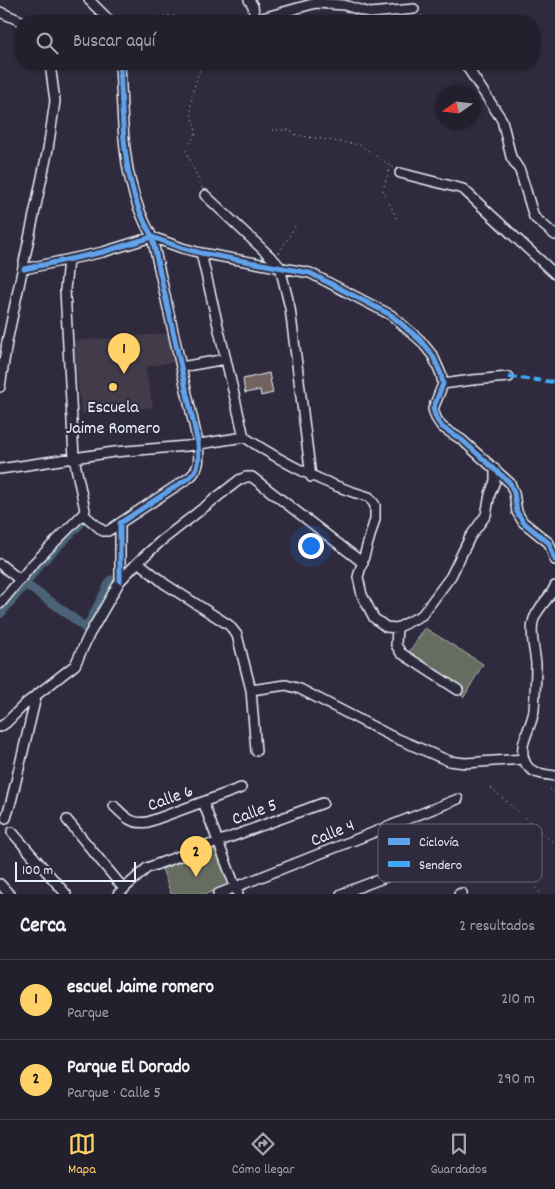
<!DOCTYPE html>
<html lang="es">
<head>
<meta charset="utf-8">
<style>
  :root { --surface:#23202e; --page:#2b2836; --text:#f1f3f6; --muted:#a3a3aa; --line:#403e4a; --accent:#ffd166 }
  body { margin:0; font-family:Dekko,sans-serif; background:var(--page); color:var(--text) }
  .compass { position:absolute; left:435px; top:85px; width:45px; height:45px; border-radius:50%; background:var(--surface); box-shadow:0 1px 4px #0004; rotate:256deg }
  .scale { position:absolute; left:15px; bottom:12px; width:121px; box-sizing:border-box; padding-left:5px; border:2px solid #e8f1f8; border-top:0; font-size:14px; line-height:18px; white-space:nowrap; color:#e8f1f8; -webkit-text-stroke:4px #2f2a3d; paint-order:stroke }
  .you { position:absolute; left:310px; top:545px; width:18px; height:18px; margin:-12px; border:4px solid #fff; border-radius:50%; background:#1a73e8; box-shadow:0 0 0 8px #1a73e833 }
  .badge { display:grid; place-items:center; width:32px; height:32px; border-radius:50%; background:var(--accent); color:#111; font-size:16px; font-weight:700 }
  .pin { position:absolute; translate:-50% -41px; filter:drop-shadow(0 1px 2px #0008) }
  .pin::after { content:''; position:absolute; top:26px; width:18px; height:15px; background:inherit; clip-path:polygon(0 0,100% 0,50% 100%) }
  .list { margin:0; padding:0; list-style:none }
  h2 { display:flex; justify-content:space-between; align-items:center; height:65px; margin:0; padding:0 20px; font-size:21px }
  h2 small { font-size:16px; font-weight:400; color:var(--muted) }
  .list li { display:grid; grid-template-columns:32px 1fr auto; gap:15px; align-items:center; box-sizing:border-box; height:80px; padding:0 20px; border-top:1px solid var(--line) }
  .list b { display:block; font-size:19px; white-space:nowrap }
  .list p { margin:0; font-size:16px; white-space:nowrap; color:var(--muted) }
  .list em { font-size:16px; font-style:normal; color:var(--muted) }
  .icon { flex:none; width:28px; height:28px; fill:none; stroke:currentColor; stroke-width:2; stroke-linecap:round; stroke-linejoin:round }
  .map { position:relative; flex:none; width:555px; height:894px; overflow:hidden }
  .search { position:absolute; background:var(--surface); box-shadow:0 1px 4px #0004; left:15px; right:15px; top:15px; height:55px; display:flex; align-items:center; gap:12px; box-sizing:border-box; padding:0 18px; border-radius:20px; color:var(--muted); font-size:19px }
  .sheet { height:225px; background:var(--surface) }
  nav { display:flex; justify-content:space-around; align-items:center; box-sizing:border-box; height:70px; border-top:1px solid var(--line); background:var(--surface); font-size:14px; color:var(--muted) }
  nav a { display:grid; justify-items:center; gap:2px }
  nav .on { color:var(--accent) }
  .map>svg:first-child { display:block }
  .built { fill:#433b48 }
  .green { fill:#666d60; stroke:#a7afac }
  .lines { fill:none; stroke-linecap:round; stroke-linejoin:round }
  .canal { stroke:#4c6476; stroke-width:9 }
  .building { fill:#726460; stroke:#e8f1f8 }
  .minor-casing { stroke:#e8f1f8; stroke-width:12 }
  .path { stroke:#e8f1f8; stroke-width:1; stroke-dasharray:1 4; stroke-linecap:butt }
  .minor { stroke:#2f2a3d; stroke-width:9 }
  .quiet { stroke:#3fa9f5; stroke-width:4; stroke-dasharray:8 4; stroke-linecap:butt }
  .cycleway-casing { stroke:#2f2a3d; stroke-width:8 }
  .cycleway { stroke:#60a3ed; stroke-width:5 }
  .poi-dot { fill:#ffd166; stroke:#2f2a3d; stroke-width:2 }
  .labels { text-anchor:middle; stroke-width:4; stroke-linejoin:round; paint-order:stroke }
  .poi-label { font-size:18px; fill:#e8f1f8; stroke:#2f2a3d }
  .street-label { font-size:18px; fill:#e8f1f8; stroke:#2f2a3d }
  .key { fill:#2f2a3d; stroke:#666675; stroke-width:1 }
  .key-label { font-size:14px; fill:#e8f1f8 }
</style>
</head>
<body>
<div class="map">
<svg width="555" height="894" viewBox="0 0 555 894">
  <rect width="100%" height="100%" fill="#2f2a3d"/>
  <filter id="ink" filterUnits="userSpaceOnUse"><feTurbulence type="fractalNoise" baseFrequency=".02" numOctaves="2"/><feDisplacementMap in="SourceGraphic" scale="10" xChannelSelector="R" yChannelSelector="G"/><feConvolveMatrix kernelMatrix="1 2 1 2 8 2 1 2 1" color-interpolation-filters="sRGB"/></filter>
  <g filter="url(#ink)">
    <path class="built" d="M174,333L179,361L145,367L153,407L82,414L72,341Z"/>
    <path class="green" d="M425,628L483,664L464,697L403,661Z
      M217,848L230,885L206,894H171L162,869Z"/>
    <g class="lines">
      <path class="canal" d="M80,524L40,564L25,584C46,599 68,612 86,629L111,580
        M0,614L25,584L22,581"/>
    </g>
    <path class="building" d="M269,373L273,393L261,396L260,390L245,393L243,379Z"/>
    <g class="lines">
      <g class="minor-casing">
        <path id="minor" d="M89,0L110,21
          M249,0L253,6L255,20L316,3L344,5L370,13L414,9
          M0,12L21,21
          M120,64C122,101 122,148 131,183C135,202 143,220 152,237L198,443C199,457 201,467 190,477L120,523V581
          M465,64L502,120L511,157L520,171L534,217L555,235
          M400,173L463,189L555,274
          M205,195L275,261L280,267L290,308L311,477
          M24,269L103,252L152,237L182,248L201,253L310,273L391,315L420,340L433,356L441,374L443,384L433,409L436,418L442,427L462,440L510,483L514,493L517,512L523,522L549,543L555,560
          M181,367L226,359
          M443,384L472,380L509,377
          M0,387L7,342L48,149L55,101L50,64
          M244,437C284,463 323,484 369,497L375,505V519L358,577L362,595L374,618L386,627L397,628L422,615L451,576L470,537L486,515L490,494L495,481V469
          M0,469L114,452L187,446L244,437L201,253
          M83,514L103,531H108L120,523
          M138,562L165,584L229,625L237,635L251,690L256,751
          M0,564L20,580
          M555,586C550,599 536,608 533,622C530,635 535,651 536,664C536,679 535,695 534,710C532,728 517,744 525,762C530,774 544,774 555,776
          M0,604L32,565L83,514L85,510L74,458L65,290L68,260
          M397,628L396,645L401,653L458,690
          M251,690L286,685L300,689L391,736L449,761L465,763L524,759
          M0,727L6,723L25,704L75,665L89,635L120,581L138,562L161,541L239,480L246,477H252L363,563
          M203,802L238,894
          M114,806C125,817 132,825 148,822L241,788
          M6,818L11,802L36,697
          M67,820L124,889
          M12,832L66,894
          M0,884L9,894
          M118,894L147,868L323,803
          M218,894L458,799
          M341,894L473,844
          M459,894L462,893"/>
      </g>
      <path class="path" d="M421,15L429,21
        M134,21L172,15L183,21L205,20L216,21
        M238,21H246
        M272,130H290L296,135L360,145L394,168
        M390,166L383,190L397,219
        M202,188L185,148C204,129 192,130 191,109C190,95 197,79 201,66L206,64
        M279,253L297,223
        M491,788L555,844
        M550,789L555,794
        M493,853L542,894"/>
      <use href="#minor" class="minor"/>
      <path class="quiet" d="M509,377L555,382"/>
      <g class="cycleway-casing">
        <path id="cycleway" d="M120,64C122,101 122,148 131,183C135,202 143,220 152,237L198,443C199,457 201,467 190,477L120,523V581
          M24,269L103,252L152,237L182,248L201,253L310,273L391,315L420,340L433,356L441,374L443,384L433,409L436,418L442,427L462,440L510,483L514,493L517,512L523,522L549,543L555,560"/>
      </g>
      <use href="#cycleway" class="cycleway"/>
    </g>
  </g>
  <circle class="poi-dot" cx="113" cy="387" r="5"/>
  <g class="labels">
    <g class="poi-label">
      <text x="113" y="412">Escuela<tspan x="113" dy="21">Jaime Romero</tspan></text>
    </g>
    <g class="street-label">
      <text transform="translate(170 797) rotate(-20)" y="6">Calle 6</text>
      <text transform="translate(254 811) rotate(-20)" y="6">Calle 5</text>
      <text transform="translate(332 832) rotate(-22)" y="6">Calle 4</text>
    </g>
  </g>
  <rect x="378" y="824" width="164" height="58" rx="8" class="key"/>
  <rect x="388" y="838" width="22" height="7" fill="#60a3ed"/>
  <rect x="388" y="861" width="22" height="6" fill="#3fa9f5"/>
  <g class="key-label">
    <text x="419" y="846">Ciclovía</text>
    <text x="419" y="869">Sendero</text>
  </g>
</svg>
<svg class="compass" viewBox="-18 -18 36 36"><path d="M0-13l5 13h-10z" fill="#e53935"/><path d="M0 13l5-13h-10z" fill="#a3a3aa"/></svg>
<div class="scale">100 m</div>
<div class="you"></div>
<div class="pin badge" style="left:124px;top:374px">1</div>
<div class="pin badge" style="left:196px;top:877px">2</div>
<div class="search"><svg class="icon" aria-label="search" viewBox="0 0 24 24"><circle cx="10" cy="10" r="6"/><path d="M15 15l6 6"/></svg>Buscar aquí</div>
</div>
<section class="sheet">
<h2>Cerca<small>2 resultados</small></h2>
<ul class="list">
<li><span class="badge">1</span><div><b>escuel Jaime romero</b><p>Parque</p></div><em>210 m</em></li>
<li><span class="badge">2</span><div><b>Parque El Dorado</b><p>Parque · Calle 5</p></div><em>290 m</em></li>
</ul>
</section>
<nav>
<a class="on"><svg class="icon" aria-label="map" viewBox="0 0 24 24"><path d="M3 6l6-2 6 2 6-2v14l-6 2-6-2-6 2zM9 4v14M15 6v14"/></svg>Mapa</a>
<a><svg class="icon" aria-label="directions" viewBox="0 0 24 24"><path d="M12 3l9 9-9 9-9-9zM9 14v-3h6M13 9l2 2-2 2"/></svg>Cómo llegar</a>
<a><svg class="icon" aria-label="saved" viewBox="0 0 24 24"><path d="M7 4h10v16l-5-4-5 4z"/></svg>Guardados</a>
</nav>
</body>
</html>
